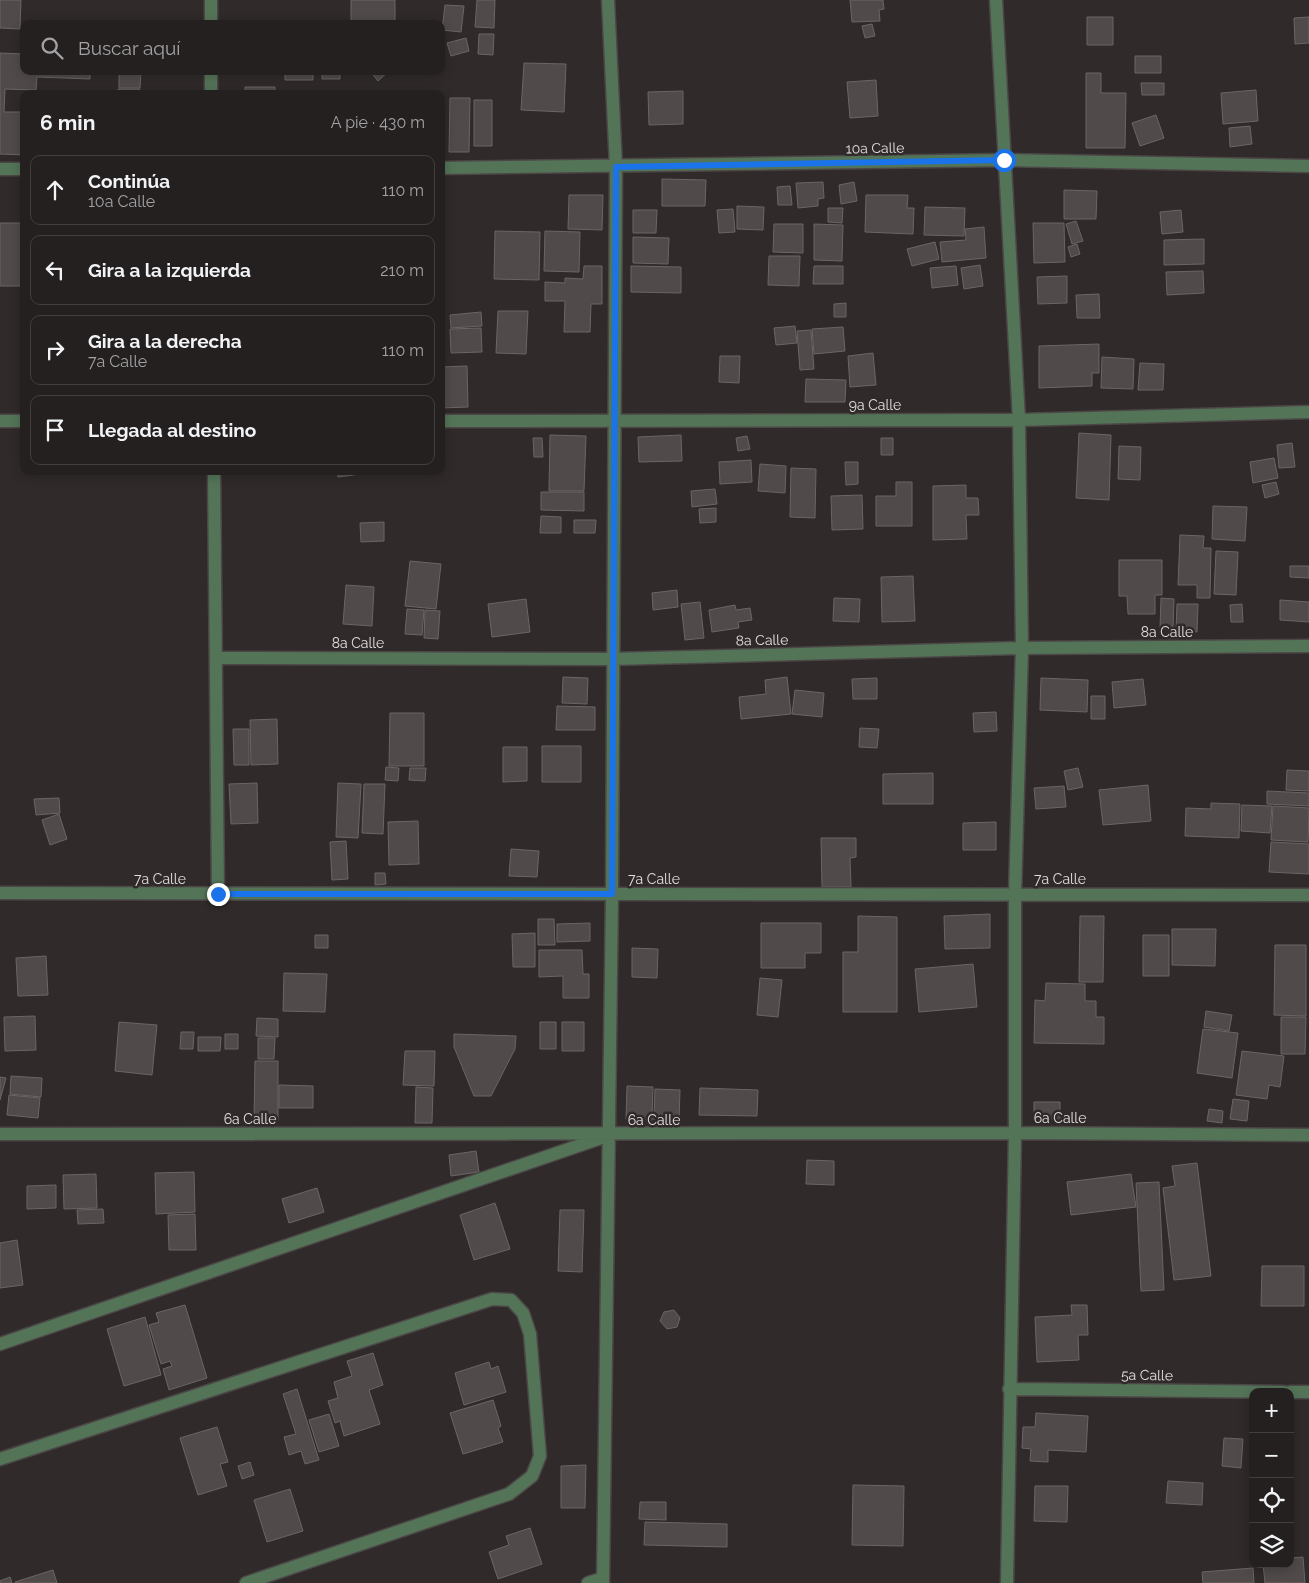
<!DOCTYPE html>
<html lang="es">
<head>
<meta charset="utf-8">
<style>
  :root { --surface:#242020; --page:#302d2d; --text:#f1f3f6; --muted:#a3a3a5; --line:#413e3e }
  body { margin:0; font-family:Raleway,sans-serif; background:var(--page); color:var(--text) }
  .controls { position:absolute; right:15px; bottom:15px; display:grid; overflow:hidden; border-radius:10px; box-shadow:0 2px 12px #0003 }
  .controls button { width:45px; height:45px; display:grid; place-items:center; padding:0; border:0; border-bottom:1px solid var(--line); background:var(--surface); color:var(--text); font:25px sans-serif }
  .stop { position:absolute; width:15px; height:15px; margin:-11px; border:4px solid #1a73e8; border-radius:50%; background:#fff }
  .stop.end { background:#1a73e8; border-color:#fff; box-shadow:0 1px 5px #0008 }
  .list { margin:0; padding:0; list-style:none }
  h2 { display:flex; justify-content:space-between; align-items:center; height:65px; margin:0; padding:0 20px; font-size:21px }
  h2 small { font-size:16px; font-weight:400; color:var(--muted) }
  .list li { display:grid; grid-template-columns:32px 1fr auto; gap:15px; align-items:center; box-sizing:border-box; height:70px; margin:0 10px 10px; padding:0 10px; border:1px solid var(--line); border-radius:10px }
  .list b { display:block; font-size:19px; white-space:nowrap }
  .list p { margin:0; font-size:16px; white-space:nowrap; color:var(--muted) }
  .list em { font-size:16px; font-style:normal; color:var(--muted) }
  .icon { flex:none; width:28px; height:28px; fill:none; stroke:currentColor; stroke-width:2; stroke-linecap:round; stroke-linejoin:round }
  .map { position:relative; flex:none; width:1309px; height:1583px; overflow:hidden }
  .search { position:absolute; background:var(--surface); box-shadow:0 2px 12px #0003; left:20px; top:20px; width:425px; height:55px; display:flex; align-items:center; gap:12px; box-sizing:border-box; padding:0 18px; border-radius:10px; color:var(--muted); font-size:19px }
  .panel { position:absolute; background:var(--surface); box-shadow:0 2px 12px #0003; left:20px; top:90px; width:425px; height:385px; border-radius:10px }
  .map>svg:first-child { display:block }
  .building { fill:#504a4a; stroke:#6b6565 }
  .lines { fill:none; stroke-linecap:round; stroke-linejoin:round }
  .minor-casing { stroke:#4c4747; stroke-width:15 }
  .minor { stroke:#547458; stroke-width:12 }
  .route { stroke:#1a73e8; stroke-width:6 }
  .labels { text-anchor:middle; stroke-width:5; stroke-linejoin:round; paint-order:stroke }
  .street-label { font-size:14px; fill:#e2dede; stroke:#302a2a }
</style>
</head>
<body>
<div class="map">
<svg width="1309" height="1583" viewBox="0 0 1309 1583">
  <rect width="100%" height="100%" fill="#302a2a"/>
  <path class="building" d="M0,0H21L20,29L0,28Z
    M351,0H395V24H351Z
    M477,0H495L494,28L475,27Z
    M850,0H883L884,9L879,10L880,21L852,22Z
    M445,5L464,6L461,32L442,30Z
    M1087,17H1113V45H1087Z
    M1309,17V43L1295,44L1294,18Z
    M872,24L875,36L865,38L862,26Z
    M479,34H494L493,55L478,54Z
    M466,38L469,51L451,56L447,43Z
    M0,53L24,54V71H90V79L37,77L36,90L5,89L4,112H24V155L0,154Z
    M1135,56H1161V73H1135Z
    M524,63L566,64L564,112L521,110Z
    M285,71H313V80H285Z
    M322,71H340V79H322Z
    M370,71H389L378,81Z
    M119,72H141L140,88H119Z
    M1086,73H1101V93H1126L1125,148H1086Z
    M876,80L878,116L850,118L847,82Z
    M1141,83H1164V95H1142Z
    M245,87H275V94H245Z
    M118,89H140V94H118Z
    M1256,90L1258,121L1223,124L1221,93Z
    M683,91V124L649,125L648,92Z
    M450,98H470L469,152H449Z
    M474,100H492V146H474Z
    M1156,115L1164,138L1140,146L1132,123Z
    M1250,126L1252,144L1230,147L1229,128Z
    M662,179L706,180L705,206H662Z
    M823,182L824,198L818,199V206L798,208L796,183Z
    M854,182L857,201L841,204L839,185Z
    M790,186L792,205H778L777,187Z
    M1064,190L1097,191L1096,219H1064Z
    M569,195H603L602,230L568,229Z
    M866,195H908L907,208H914L913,234L865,232Z
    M737,206L764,207L763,230L737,229Z
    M925,207L965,208L964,236L924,235Z
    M828,208H843L842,223L828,222Z
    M733,209L735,232L719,233L717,210Z
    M633,210H657L656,233H633Z
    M1181,210L1183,232L1162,234L1160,212Z
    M1076,221L1083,241L1072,244L1066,224Z
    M0,223H24V286H0Z
    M1033,223H1064L1065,262L1034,263Z
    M774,224H803V253L773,252Z
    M814,224L843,225L842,261L814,260Z
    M984,227L986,258L942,262L940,242L966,240L965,229Z
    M495,231L540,232L539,280L494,279Z
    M545,231L580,232L579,272L544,271Z
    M633,237L669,238L668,264L633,263Z
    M1204,239V264L1164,265V240Z
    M935,242L939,259L912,266L907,249Z
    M1077,244L1080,254L1071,257L1068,247Z
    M769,256H800L799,286L768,285Z
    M980,265L983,286L964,289L961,268Z
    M584,266H602V304H591L590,332H564L565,301H545V282L565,283V278L583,279Z
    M631,266L681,267V293L631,292Z
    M814,266H843V284H813Z
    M956,266L958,285L932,288L930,268Z
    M1203,271L1204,293L1167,295L1166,272Z
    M1067,276V303L1038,304L1037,277Z
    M1099,294L1100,318H1077L1076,295Z
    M846,303V317H834V304Z
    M498,311H528L526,354L496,353Z
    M481,312L482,326L451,328L450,315Z
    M795,326L797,343L776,345L774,328Z
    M843,327L845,351L814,354L812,329Z
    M481,328L482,352L451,353L450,329Z
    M811,330L814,369L800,370L797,331Z
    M1099,344V373H1092V386L1039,388V346Z
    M873,353L876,385L850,387L848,356Z
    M720,356H740L739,383L719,382Z
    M1102,357L1134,359L1133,389L1101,388Z
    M1140,363L1164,364L1163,390H1138Z
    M467,366L468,407L441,408V367Z
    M806,379L846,380L845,402H805Z
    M1079,433L1111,435L1109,500L1076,498Z
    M550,435L586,436L584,491H549Z
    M681,435L682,461L639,462L638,437Z
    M747,436L750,449L738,451L736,438Z
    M533,438H542L543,457H534Z
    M881,438H893V455H881Z
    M1292,443L1295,467L1279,468L1277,445Z
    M1119,446L1141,447L1140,480L1118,479Z
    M1274,458L1278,478L1253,483L1250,462Z
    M751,460L752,482L720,484L719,462Z
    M845,462H858V484L846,485Z
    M760,464L786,466L785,493L758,491Z
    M791,468L816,469L815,518L790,517Z
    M337,471H361V474L338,477Z
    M896,482H912V526H876V496H896Z
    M1276,482L1279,494L1265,498L1262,485Z
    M966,485V498H978L979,515H966L967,539L933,540V486Z
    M715,489L717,504L692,507L691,491Z
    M541,492H584V511L541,510Z
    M862,495L863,529L832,530L831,496Z
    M1213,506L1247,507L1245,541L1212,539Z
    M716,508V522L700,523L699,509Z
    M541,516L561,517V533H540Z
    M574,520H596L595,533H574Z
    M384,522V541L361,542L360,523Z
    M1180,535L1204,536L1203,548H1211L1210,598H1197V585H1178Z
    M1216,551L1238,552L1236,595L1214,594Z
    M1119,560H1162V595H1155V614H1128L1127,596H1119Z
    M410,561L441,564L436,609L405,606Z
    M1290,566H1309V578L1290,577Z
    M913,576L915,621L882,622L881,577Z
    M346,585L374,587L372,626L343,624Z
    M677,590L678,607L653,610L652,593Z
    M834,598L860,599L859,622L833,621Z
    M1161,598L1174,599L1173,629H1160Z
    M526,599L530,632L492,637L488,604Z
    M1280,600L1309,602V622L1280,620Z
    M700,602L704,638L685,640L681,604Z
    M1177,604H1198L1197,632L1176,631Z
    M1242,604L1243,622H1231L1230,605Z
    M735,605L736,610L750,608L752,620L738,622L739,628L712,632L709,610Z
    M407,609L424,610L422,635L405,634Z
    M425,610L440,611L438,639L424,638Z
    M563,677L588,678L587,704L562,703Z
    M787,677L791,714L741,719L739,697L766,694L765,680Z
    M877,678V699H853L852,679Z
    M1041,678L1088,680L1087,712L1040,710Z
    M1143,679L1146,705L1114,708L1112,682Z
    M795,690L824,693L822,717L792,714Z
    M1091,696H1105V719H1091Z
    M557,706L595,707V730H556Z
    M996,712L997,731L974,732L973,713Z
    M390,713H424V766H389Z
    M277,719L278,764L251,765L250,720Z
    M860,728L879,729L877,748L859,747Z
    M233,729H249V765H234Z
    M542,746H581V782H542Z
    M503,747H527V781L503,782Z
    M386,767L399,768L398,781L385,780Z
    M410,768H426L425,781L409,780Z
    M1078,768L1083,787L1068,790L1064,771Z
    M1287,770L1309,771V791L1286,790Z
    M933,773V804H883V774Z
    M257,783L258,823L231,824L229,784Z
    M338,783L361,784L358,838L336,837Z
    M364,784H385L383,834L362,833Z
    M1148,785L1151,821L1103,825L1099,790Z
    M1064,786L1066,807L1036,809L1034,788Z
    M1267,791L1309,793V806L1267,804Z
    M59,798L60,813L36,815L34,799Z
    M1211,803L1240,804L1239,838L1185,836L1186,808L1211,809Z
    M1242,805L1272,806L1270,833L1241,831Z
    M1273,806L1309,808L1308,842L1271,840Z
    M59,814L67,839L50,845L42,820Z
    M418,821L419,864L389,865L388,822Z
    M996,822V850H963V823Z
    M821,838H856V857L850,858L851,887H822Z
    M346,841L348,879L332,880L330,842Z
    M1271,842L1309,844V874L1269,872Z
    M511,849L539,851L537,877L509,876Z
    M375,873H385L386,884L375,885Z
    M990,914V948L945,949L944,916Z
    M858,916L897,917V1012H843V952H858Z
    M1080,916H1104L1103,982H1079Z
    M538,919H554L555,945H538Z
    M590,923V941L557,942V924Z
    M761,923H821V953H805V968H761Z
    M1172,929H1216L1215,966L1172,965Z
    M535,933V967H513L512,934Z
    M315,935H328V948H315Z
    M1143,935H1169V976H1143Z
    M1275,945H1306V1016L1274,1015Z
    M632,948L658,949L657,978L632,977Z
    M539,950H582L583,974H589V998H563V976L539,977Z
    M46,956L48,995L18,996L16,958Z
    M973,964L977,1007L919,1012L915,969Z
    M284,973L327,974L325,1012L283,1011Z
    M760,978L782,980L778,1017L757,1015Z
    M1046,983L1085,984V1001H1096V1017H1104V1044L1034,1043L1035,1000L1045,1001Z
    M1206,1011L1232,1015L1229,1031L1204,1027Z
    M35,1016L36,1050L5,1051L4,1017Z
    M1281,1017H1306L1305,1054H1281Z
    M257,1018L278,1019V1037L256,1036Z
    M119,1022L157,1025L152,1075L115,1071Z
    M540,1022H556V1049H540Z
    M562,1022H584V1051H562Z
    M1203,1029L1238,1033L1232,1078L1197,1073Z
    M181,1032H194L193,1049H180Z
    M225,1034H238V1049H225Z
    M454,1034L516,1036L515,1049L491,1096H474L454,1047Z
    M198,1037H221L220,1051H198Z
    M258,1038H275L274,1059H258Z
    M405,1051H435L434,1086L403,1085Z
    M1242,1051L1284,1056L1280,1087L1269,1085L1267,1099L1236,1095Z
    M255,1061H278V1121L254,1120Z
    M11,1076L42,1078L41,1097L10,1094Z
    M0,1077L6,1078L0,1100Z
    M279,1085L313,1086V1108H279Z
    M627,1086L653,1087L652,1120L626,1119Z
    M416,1087L433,1088L432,1123H415Z
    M700,1088L758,1090L757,1116L699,1115Z
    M655,1089L680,1090L679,1120H654Z
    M9,1095L40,1098L38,1118L7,1115Z
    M1233,1099L1249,1101L1247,1121L1230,1119Z
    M1034,1102H1060V1119H1034Z
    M1209,1109L1223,1111L1222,1123L1207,1121Z
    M476,1151L479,1172L451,1176L449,1155Z
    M807,1160L834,1161V1185L806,1184Z
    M1197,1163L1211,1276L1174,1280L1163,1188L1175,1186L1172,1166Z
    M194,1172L195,1212L156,1214L155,1173Z
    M96,1174L97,1208L64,1209L63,1175Z
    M1131,1174L1136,1207L1071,1215L1067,1182Z
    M1159,1182L1164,1290L1141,1291L1136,1183Z
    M56,1185V1208L27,1209V1186Z
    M317,1188L324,1212L289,1223L282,1199Z
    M495,1203L510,1249L474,1260L460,1215Z
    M103,1209L104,1223L78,1224L77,1210Z
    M560,1210H584L582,1272L558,1271Z
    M195,1214L196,1250H169L168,1215Z
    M17,1240L23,1285L0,1288V1243Z
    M1262,1266H1304V1306H1261Z
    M185,1305L207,1378L169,1390L163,1369L172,1366L170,1361L161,1364L149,1325L159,1322L156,1313Z
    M1071,1305H1087L1088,1335H1078L1079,1360L1037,1362L1035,1317L1072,1315Z
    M674,1310L680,1318L677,1327L667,1329L660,1321L664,1312Z
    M145,1317L161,1375L124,1386L107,1329Z
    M373,1353L383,1385L369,1390L380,1424L344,1436L340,1421L335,1423L328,1401L338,1398L334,1382L352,1376L347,1361Z
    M489,1362L491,1369L498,1366L506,1392L464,1405L455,1373Z
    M297,1389L319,1460L305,1464L301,1451L289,1455L284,1437L296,1434L283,1394Z
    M493,1400L501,1426L498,1428L503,1442L463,1454L450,1413Z
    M1036,1413L1088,1416L1086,1452L1048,1450V1462L1030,1461L1031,1449L1022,1448L1023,1427H1035Z
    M329,1414L339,1446L319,1452L309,1420Z
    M217,1427L228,1462L220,1464L227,1486L198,1495L180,1438Z
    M1224,1438L1243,1439L1241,1468L1222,1466Z
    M250,1462L254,1475L242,1479L238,1466Z
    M586,1465L585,1508H561V1466Z
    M1168,1481L1203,1483L1202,1505L1166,1503Z
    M853,1485L904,1486L903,1546L852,1545Z
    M1035,1486H1068L1067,1522L1034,1521Z
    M290,1489L303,1531L267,1542L254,1500Z
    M1290,1498H1293L1291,1525H1290Z
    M640,1502H666V1520L639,1519Z
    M645,1522L727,1524V1547L644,1545Z
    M530,1528L542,1564L498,1579L489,1552L509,1545L506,1536Z
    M1303,1557L1305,1583H1265L1263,1564H1290V1558Z
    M1253,1568L1254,1583H1203L1202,1572Z
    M53,1570L57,1583H15V1582Z
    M10,1577L12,1583H0V1581Z"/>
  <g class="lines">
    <g class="minor-casing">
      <path id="minor" d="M211,0V24
        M996,0L1019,420L1022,648L1015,894V1133L1007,1583
        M211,71V94
        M441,168L1004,160L1309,166
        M0,169H24
        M0,421H24
        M441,421L1019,420L1309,412
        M214,471L218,894
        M216,658L612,659L1022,648L1309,646
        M0,893L1309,895
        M0,1134L1015,1133L1309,1135
        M0,1344L601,1138
        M1009,1389L1284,1392
        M1290,1392H1309
        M0,1459L492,1299L511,1300L523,1313L530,1334L540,1456L532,1476L509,1494L246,1583
        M588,1583L603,1578
        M603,1583L612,894L616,167L608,0"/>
    </g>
    <use href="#minor" class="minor"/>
  </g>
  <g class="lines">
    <path class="route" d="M218,894H612L616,167L1004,160"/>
  </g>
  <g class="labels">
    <g class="street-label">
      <text transform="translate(875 148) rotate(-1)" y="5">10a Calle</text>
      <text x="875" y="410">9a Calle</text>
      <text x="1167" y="637">8a Calle</text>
      <text transform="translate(762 640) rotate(-1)" y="5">8a Calle</text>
      <text x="358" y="648">8a Calle</text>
      <text x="160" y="884">7a Calle</text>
      <text x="654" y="884">7a Calle</text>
      <text x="1060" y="884">7a Calle</text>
      <text x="1060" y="1123">6a Calle</text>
      <text x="250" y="1124">6a Calle</text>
      <text x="654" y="1125">6a Calle</text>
      <text transform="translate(1147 1375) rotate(1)" y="5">5a Calle</text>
    </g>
  </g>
</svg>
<div class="controls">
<button>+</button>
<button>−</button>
<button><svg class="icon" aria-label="locate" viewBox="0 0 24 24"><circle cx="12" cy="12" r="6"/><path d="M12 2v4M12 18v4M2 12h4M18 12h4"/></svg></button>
<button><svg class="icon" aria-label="layers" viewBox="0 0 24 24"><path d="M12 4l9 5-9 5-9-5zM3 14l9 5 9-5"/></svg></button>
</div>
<div class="stop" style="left:1004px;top:160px"></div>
<div class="stop end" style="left:218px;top:894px"></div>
<div class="search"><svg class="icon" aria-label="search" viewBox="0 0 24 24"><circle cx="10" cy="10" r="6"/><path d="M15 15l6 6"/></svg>Buscar aquí</div>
<section class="panel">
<h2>6 min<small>A pie · 430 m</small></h2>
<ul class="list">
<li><svg class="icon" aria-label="ahead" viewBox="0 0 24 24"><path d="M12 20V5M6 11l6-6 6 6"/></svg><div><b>Continúa</b><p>10a Calle</p></div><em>110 m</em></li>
<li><svg class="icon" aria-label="left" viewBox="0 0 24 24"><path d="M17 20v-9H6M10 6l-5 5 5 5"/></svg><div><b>Gira a la izquierda</b></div><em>210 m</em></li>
<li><svg class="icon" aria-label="right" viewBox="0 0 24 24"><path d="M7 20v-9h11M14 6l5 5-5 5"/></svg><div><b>Gira a la derecha</b><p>7a Calle</p></div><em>110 m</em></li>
<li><svg class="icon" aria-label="arrive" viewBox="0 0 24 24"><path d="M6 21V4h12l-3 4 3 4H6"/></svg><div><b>Llegada al destino</b></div></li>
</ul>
</section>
</div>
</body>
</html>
